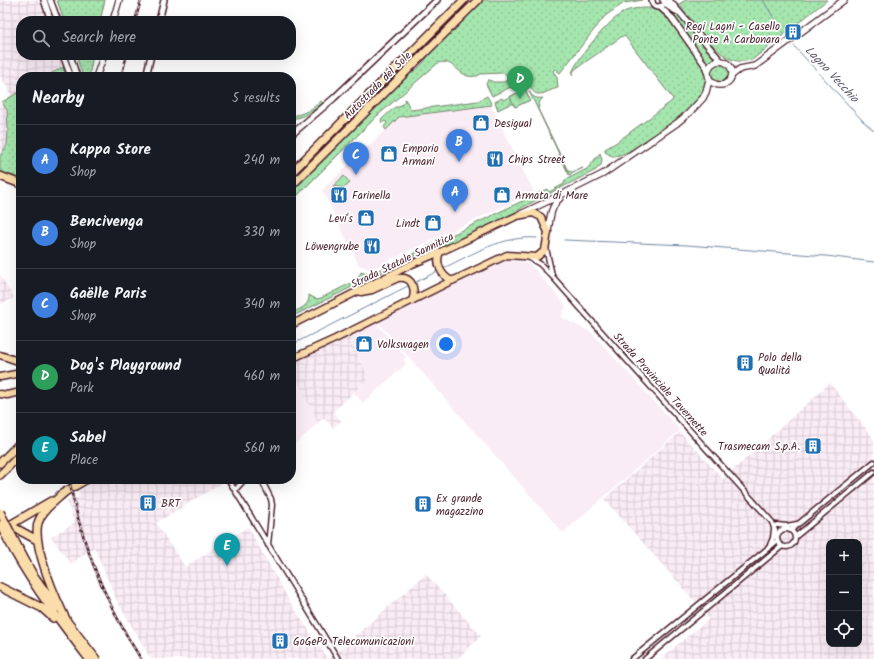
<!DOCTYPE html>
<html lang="en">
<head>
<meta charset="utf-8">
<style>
  :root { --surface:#171b24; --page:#242831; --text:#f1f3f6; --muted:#9ea1a6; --line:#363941; --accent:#7c3aed }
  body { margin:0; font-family:Kalam,sans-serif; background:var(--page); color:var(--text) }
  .controls { position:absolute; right:12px; bottom:12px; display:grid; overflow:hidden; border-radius:8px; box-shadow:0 4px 16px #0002 }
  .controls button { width:36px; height:36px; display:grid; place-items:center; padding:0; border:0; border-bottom:1px solid var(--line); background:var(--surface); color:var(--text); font:20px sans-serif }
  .you { position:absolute; left:446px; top:344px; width:14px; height:14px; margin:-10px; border:3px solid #fff; border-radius:50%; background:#1a73e8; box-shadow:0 0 0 6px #1a73e833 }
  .badge { display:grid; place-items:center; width:26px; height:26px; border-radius:50%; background:var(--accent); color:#fff; font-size:13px; font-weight:700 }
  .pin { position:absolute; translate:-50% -33px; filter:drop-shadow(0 1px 2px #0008) }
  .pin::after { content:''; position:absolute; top:21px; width:14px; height:12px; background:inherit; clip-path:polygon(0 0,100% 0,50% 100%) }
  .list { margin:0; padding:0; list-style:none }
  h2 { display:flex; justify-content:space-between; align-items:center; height:52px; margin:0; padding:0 16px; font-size:17px }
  h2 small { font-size:13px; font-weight:400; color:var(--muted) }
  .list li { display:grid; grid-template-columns:26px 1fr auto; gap:12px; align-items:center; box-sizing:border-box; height:72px; padding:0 16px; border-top:1px solid var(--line) }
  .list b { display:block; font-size:15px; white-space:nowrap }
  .list p { margin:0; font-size:13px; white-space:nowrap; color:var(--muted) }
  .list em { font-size:13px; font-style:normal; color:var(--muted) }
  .icon { flex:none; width:22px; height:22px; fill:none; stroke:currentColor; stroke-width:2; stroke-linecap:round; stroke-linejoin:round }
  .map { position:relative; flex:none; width:874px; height:659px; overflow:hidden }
  .search { position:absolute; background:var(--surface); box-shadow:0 4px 16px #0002; left:16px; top:16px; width:280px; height:44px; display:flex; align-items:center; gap:10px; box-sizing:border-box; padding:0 14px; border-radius:16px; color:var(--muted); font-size:15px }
  .panel { position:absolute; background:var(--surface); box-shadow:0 4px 16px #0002; left:16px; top:72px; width:280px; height:412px; border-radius:16px }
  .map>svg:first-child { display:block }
  .built { fill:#faecf5 }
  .industrial { fill:url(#industrial-grid); fill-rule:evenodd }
  .grass { fill:url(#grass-dots); stroke:#78826c }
  .green { fill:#a5e5ae; stroke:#78826c }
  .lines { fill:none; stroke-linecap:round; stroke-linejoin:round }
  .stream { stroke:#71859e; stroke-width:1 }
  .minor-casing { stroke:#4a1f2b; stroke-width:7 }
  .tertiary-casing { stroke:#4a1f2b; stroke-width:8 }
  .secondary-casing { stroke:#4a1f2b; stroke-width:8 }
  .primary-casing { stroke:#4a1f2b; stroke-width:9 }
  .trunk-casing { stroke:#4a1f2b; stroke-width:10 }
  .motorway-casing { stroke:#4a1f2b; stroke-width:10 }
  .minor { stroke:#fff; stroke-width:4 }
  .tertiary { stroke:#fff; stroke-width:5 }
  .secondary { stroke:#fff; stroke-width:5.5 }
  .primary { stroke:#fbddab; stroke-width:6 }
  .trunk { stroke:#fbddab; stroke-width:7 }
  .motorway { stroke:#fbddab; stroke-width:7 }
  .rail-casing { stroke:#4a1f2b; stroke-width:2.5 }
  .rail { stroke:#fff; stroke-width:1; stroke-dasharray:3; stroke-linecap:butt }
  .trunk-bridge-casing { stroke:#4a1f2b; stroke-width:10; stroke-linecap:butt }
  .trunk-bridge { stroke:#fbddab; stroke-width:7 }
  .labels { text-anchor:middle; stroke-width:3.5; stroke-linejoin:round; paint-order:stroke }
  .poi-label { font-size:11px; fill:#4a1f2b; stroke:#fff; text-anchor:start }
  .street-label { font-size:11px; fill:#4a1f2b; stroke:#fff }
  .water-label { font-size:12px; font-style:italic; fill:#615a6e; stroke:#fff }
</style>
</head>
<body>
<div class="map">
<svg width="874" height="659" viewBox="0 0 874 659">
  <defs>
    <pattern id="industrial-grid" width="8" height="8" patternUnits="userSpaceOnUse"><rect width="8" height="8" fill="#faecf5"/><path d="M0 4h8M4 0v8" fill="none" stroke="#d8cad2"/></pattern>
    <pattern id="grass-dots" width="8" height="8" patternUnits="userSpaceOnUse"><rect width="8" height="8" fill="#a5e5ae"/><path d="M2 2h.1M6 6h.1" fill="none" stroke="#90c496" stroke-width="1.8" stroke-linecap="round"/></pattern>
  </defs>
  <rect width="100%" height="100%" fill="#fff"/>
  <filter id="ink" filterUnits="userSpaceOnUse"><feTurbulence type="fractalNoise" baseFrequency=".025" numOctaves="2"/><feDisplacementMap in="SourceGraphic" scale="8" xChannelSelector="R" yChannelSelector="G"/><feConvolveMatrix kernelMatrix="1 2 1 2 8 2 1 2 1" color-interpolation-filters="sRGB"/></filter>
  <g filter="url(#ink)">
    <path class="built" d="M491,106L534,192L370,269L359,265L322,190L399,117Z
      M510,259L530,264L566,306L561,317L592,333L680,430L563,533L378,322L495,264Z
      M376,323L406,357L403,360L406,364L363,403L354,393L369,378L348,335Z
      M291,367L318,423L291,448Z"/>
    <path class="industrial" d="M0,0H40L47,21H21V55H59L63,67L45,77H21V91L12,96L0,75Z
      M0,99L7,110L8,130L7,145L0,156Z
      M0,275L14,298L0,304Z
      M348,335L369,378L333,412L341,421L333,428L324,418L318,423L291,367V364Z
      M830,383L874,439V659H660L709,619L692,598L604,499L680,432L723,479ZM829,542H859V644H829Z
      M98,479H228L156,523L185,567L248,527L290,602L328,659H151L117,601L94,547L71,564L51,537L74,523L67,501L80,497L79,491Z
      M426,574L481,636L457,659H329Z"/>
    <path class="grass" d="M57,0H105L100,21H64Z
      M483,0H643L624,3L605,16L560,73L555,69L553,71L557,77L558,88C551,89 546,94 539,94C531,95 531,82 525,78C519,75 512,76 506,75L503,73L480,74L478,76C475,76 471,77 468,76C456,72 452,59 438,63L377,116L291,202V192L407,75C418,70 424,63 430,53Z
      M686,0H827L752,60C746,61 739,62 733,60C715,54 692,20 679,4Z
      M650,8L667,14L700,61C706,71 709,82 703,93C696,109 633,154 616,156C612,157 608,154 605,152V149L617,142L672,101L673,99L624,35L574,70L572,75V73C577,58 611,17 626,11C633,8 643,8 650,8Z
      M676,14L683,19L717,59L711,61L708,65L675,17V15Z
      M76,55H93L89,77H83Z
      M711 73a9 9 0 1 1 18 0a9 9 0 1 1-18 0Z
      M63,67L66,77H45Z
      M488,80H490L493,82H504L507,80H520L521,82L492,96L486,84Z
      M525,89L530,100L515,107L513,104H510L498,110L495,102L502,98L503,100Z
      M21,91V180L0,172V156L7,145L8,130L7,110L2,102Z
      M529,91C532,97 536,99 543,98L540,101L538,109L568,171L572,172L583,168L569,175Z
      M487,96L492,105L399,117L386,130L384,127L387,123L385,121L382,123L381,120L395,107H399L404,102L405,99L411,110L478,101Z
      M321,101L323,103C312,112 306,117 291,119V116C302,115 313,109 321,101Z
      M600,153L602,160L601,165L596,170L523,207L510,216L438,251L427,250L291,317V313C300,309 310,306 309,295L316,299L321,298L355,281L358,279L361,272L367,274H371L547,189L549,192L564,184L565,180L587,169Z"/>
    <path class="green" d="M525,89L530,100L515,107L510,97Z
      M344,176L350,183L344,188L333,186Z"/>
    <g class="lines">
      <path class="stream" d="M763,0L783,33
        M794,46L863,121L874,131
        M564,240L687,245L826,256L874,262
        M444,268C472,254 504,235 537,238
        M414,283L438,271
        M291,345L410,285"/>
      <g class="minor-casing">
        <path id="minor" d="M546,248L552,275
          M528,257L540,264L552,276C625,359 699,440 772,522L777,536
          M228,479L338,659
          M261,479L271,499L272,505L268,545
          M235,490L245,479
          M777,525L787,526L797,524
          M777 538a9 9 0 1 1 18 0a9 9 0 1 1-18 0Z
          M791,530L874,462
          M795,537L874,472
          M770,545L773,538L774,529
          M632,659L777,541
          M645,659L782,546"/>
      </g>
      <g class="tertiary-casing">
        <path id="tertiary" d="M44,0L51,21
          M50,0L58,21
          M652,0C652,4 654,7 658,7L662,6
          M663,0L669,7L678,12
          M669,0L721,61
          M660,7L671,17L705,65L707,72
          M159,21L164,0
          M63,55L71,77
          M70,55L77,77
          M146,77L151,55
          M291,135L334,98L437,0"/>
      </g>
      <g class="secondary-casing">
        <path id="secondary" d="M113,21L119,0
          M708 73a12 12 0 1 1 24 0a12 12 0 1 1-24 0Z
          M732,75L740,69L755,66L844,0
          M96,77L104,55
          M521,214L563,194L603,174L677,123L689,113L703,98L706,92L709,80
          M548,232C550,219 550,207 560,198"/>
      </g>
      <g class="primary-casing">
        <path id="primary" d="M361,292L372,290L398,278C413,276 416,290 412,301
          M291,325L412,264L440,252L517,216L533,213L541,217L548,232L545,250L537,257L507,255L452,281C441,276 435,263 440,252
          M0,355L21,362
          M291,359L335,339L453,280
          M0,377L21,373
          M0,394L7,395L21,392"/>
      </g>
      <g class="trunk-casing">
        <path id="trunk" d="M0,176L21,184
          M64,493C54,502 42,510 38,523C32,546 57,602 68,623
          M60,495L87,479
          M6,527L15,528L37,540
          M3,529L51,501
          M19,549L32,573L57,608
          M14,551C36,590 62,624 89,659
          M0,587L42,608L53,618
          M66,620L96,659"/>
      </g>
      <g class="motorway-casing">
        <path id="motorway" d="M291,173L464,0
          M291,186L478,0
          M0,463L21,442
          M0,475L21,454"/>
      </g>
      <use href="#minor" class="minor"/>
      <use href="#tertiary" class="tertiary"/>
      <use href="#secondary" class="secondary"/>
      <use href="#primary" class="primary"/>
      <use href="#trunk" class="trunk"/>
      <use href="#motorway" class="motorway"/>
      <g class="rail-casing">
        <path id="rail" d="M135,21L141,0
          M121,77L127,55
          M69,479C81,543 106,604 141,659"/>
      </g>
      <use href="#rail" class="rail"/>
      <g class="trunk-bridge-casing">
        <path id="trunk-bridge" d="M0,512L19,549
          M0,525L14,551"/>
      </g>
      <use href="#trunk-bridge" class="trunk-bridge"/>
    </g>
  </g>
  <defs>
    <g id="building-square" transform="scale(0.9)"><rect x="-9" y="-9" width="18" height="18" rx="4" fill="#1f6fb2" stroke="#fff"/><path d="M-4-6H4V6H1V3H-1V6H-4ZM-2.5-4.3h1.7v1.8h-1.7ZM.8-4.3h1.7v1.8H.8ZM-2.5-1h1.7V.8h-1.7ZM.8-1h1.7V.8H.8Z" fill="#fff"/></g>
    <g id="shop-square" transform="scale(0.9)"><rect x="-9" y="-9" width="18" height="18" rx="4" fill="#1f6fb2" stroke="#fff"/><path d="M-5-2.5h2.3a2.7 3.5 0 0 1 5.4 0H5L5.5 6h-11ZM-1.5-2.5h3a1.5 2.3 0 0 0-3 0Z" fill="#fff"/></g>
    <g id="restaurant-square" transform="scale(0.9)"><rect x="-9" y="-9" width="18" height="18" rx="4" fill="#1f6fb2" stroke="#fff"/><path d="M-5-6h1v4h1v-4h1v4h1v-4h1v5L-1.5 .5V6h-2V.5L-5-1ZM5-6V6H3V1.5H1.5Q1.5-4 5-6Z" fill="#fff"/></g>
  </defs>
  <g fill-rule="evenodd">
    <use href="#building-square" x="793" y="32"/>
    <use href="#shop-square" x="481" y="123"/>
    <use href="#shop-square" x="389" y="154"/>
    <use href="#restaurant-square" x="495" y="159"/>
    <use href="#restaurant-square" x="339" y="195"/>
    <use href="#shop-square" x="502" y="195"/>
    <use href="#shop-square" x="366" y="218"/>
    <use href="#shop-square" x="433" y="223"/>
    <use href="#restaurant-square" x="372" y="246"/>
    <use href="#shop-square" x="364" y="344"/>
    <use href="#building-square" x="745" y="363"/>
    <use href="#building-square" x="813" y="446"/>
    <use href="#building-square" x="148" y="503"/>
    <use href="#building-square" x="423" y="504"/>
    <use href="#building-square" x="280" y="641"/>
  </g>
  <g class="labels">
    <g class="poi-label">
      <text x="780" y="30" text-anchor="end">Regi Lagni - Casello<tspan x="780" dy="13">Ponte A Carbonara</tspan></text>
      <text x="494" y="127">Desigual</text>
      <text x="402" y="152">Emporio<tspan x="402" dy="13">Armani</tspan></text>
      <text x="508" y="163">Chips Street</text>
      <text x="352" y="199">Farinella</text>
      <text x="515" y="199">Armata di Mare</text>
      <text x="353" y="222" text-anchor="end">Levi's</text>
      <text x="420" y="227" text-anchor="end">Lindt</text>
      <text x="359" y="250" text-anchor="end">Löwengrube</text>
      <text x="377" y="348">Volkswagen</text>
      <text x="758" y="361">Polo della<tspan x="758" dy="13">Qualità</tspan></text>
      <text x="800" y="450" text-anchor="end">Trasmecam S.p.A.</text>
      <text x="436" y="502">Ex grande<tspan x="436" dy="13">magazzino</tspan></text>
      <text x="161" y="507">BRT</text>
      <text x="293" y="645">GoGePa Telecomunicazioni</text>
    </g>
    <g class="street-label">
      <text transform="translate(377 85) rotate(-45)" y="4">Autostrada del Sole</text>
      <text transform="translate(402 260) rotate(-26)" y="4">Strada Statale Sannitica</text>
      <text transform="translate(661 384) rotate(48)" y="4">Strada Provinciale Tavernette</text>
    </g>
    <g class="water-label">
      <text transform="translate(832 74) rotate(47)" y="4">Lagno Vecchio</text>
    </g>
  </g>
</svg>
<div class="controls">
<button>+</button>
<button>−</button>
<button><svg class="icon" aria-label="locate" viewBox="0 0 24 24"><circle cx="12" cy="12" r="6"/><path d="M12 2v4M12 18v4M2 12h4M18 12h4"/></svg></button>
</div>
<div class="you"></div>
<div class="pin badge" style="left:455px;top:212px;background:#3f7fe0">A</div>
<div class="pin badge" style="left:459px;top:162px;background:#3f7fe0">B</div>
<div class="pin badge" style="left:356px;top:175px;background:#3f7fe0">C</div>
<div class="pin badge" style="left:520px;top:99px;background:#2e9e5b">D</div>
<div class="pin badge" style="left:227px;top:566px;background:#0f9aa8">E</div>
<div class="search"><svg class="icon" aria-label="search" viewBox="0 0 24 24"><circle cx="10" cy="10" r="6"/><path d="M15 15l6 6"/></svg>Search here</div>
<section class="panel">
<h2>Nearby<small>5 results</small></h2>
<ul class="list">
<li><span class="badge" style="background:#3f7fe0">A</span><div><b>Kappa Store</b><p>Shop</p></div><em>240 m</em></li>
<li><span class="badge" style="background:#3f7fe0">B</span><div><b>Bencivenga</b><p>Shop</p></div><em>330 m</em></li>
<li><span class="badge" style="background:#3f7fe0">C</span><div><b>Gaëlle Paris</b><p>Shop</p></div><em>340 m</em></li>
<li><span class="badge" style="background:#2e9e5b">D</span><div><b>Dog's Playground</b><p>Park</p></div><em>460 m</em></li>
<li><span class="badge" style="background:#0f9aa8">E</span><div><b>Sabel</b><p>Place</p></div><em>560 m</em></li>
</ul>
</section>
</div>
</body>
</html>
